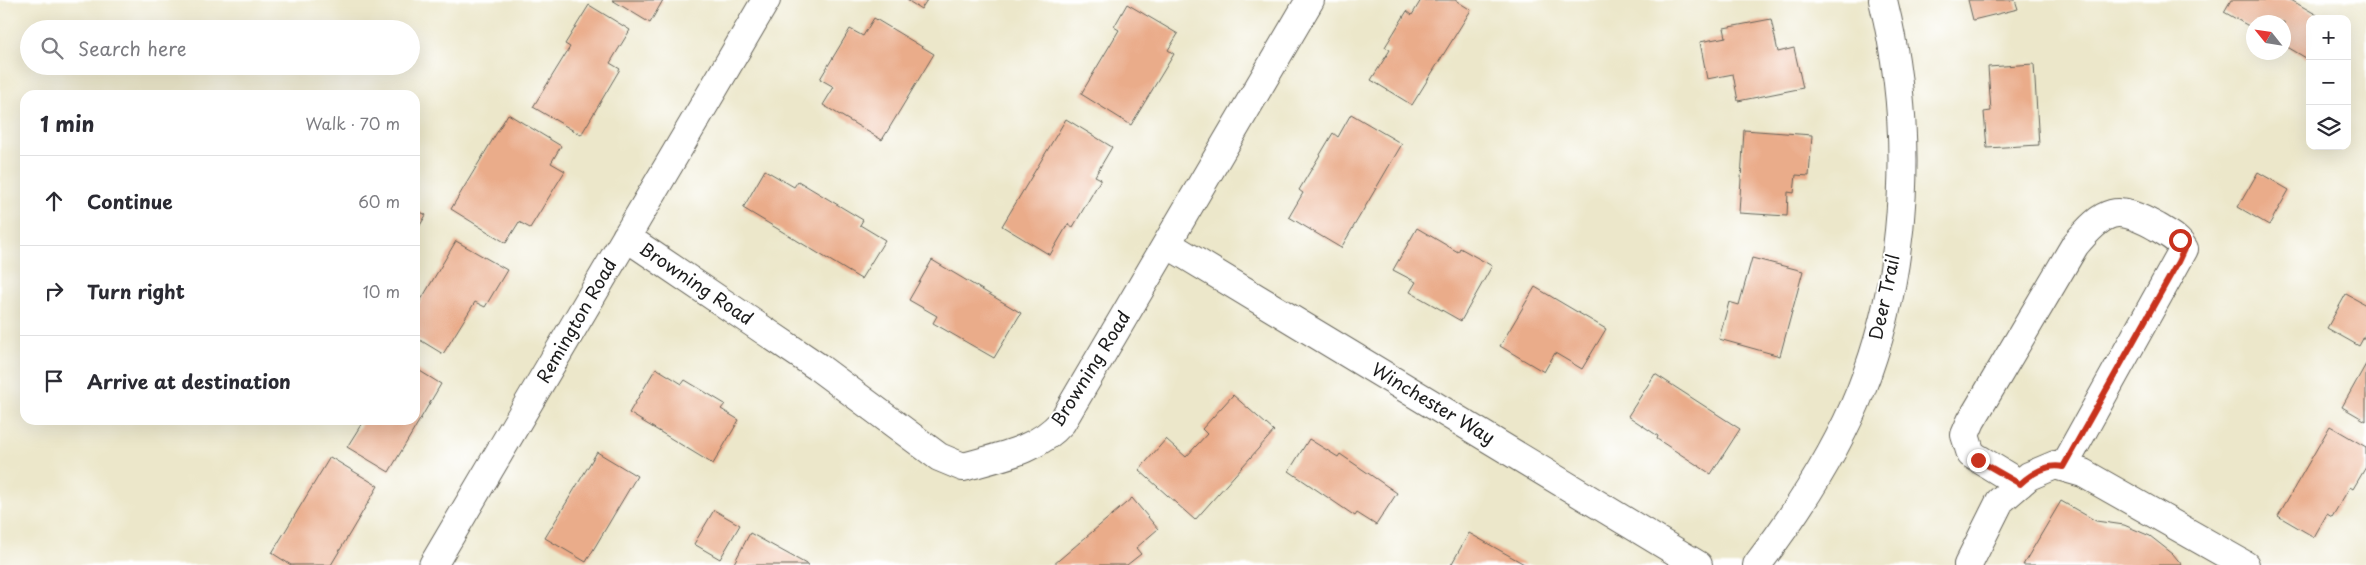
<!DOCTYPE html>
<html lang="en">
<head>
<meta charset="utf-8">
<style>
  :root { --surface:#fff; --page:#f7f7f7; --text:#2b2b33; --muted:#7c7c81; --line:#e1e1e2 }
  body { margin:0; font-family:"Playpen Sans",sans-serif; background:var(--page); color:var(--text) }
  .controls { position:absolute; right:15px; top:15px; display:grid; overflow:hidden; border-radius:10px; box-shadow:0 5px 20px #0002 }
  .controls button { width:45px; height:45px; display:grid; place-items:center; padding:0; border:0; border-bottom:1px solid var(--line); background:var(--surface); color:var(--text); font:25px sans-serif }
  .compass { position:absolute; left:2246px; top:15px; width:45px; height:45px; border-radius:50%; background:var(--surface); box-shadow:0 5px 20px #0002; rotate:300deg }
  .stop { position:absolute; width:15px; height:15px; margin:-11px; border:4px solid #c8321e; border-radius:50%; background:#fff }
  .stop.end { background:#c8321e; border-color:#fff; box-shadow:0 1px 5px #0008 }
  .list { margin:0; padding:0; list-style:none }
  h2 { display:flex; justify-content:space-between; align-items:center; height:65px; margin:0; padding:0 20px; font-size:21px }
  h2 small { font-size:16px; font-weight:400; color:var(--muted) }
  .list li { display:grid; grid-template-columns:32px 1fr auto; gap:15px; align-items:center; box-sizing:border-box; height:90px; padding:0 20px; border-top:1px solid var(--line) }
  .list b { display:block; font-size:19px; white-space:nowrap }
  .list em { font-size:16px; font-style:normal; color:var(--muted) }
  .icon { flex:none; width:28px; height:28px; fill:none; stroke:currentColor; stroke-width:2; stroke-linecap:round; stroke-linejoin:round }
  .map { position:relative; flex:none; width:2366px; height:565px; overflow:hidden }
  .search { position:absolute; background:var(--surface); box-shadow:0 5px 20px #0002; left:20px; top:20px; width:400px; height:55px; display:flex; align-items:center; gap:12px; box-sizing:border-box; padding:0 18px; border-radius:28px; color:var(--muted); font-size:19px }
  .panel { position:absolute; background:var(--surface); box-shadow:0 5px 20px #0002; left:20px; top:90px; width:400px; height:335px; border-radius:15px }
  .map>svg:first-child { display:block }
  .building { fill:#eaac8a }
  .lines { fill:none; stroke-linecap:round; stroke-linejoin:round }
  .minor-casing { stroke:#656359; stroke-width:30 }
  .minor { stroke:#fff; stroke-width:28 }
  .route { stroke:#c8321e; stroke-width:6 }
  .labels { text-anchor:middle; stroke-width:4; stroke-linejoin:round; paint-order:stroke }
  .street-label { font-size:18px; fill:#1c1c1c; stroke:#fff }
</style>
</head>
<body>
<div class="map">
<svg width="2366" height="565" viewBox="0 0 2366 565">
  <rect width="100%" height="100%" fill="#fff"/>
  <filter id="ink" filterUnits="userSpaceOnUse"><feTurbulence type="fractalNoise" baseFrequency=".02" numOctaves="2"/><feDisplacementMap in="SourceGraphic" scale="10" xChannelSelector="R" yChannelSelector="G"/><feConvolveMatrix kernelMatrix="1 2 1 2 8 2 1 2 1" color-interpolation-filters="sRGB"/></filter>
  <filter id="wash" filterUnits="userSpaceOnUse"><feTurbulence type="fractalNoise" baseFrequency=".0096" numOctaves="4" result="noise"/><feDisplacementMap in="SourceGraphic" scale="20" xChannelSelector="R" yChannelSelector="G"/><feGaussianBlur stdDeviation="1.12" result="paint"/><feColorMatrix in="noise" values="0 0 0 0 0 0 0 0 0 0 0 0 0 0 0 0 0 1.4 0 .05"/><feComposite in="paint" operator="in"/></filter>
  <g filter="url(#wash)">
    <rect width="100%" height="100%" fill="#ece7ca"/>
    <g id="blocks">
      <path class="building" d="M612,0H663L650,23Z
        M907,0H927L921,9Z
        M1421,0H1455L1471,10L1412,105L1371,80L1390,50L1385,47L1407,11L1412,15Z
        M1968,0H2015L2018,9L1973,20Z
        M2231,0H2291L2324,19H2310V52L2306,58L2284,45V22H2254V29L2224,12Z
        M1127,4L1178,34L1168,50L1174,54L1131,125L1081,94L1119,30L1114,27Z
        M589,5L630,30L610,63L620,69L581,135L533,107L570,47L565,44Z
        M874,18L934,54L882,140L823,105L834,87L820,79L850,29L863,36Z
        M1771,19L1778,52L1794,48L1803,88L1738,101L1733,74L1707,79L1700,42L1726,37L1724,28Z
        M2034,64L2039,145L1987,148L1984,112L1991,111L1988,67Z
        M508,114L561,146L551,163L565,171L530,228L519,222L506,243L451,209Z
        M1351,114L1402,144L1341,248L1289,217L1303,193L1299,190L1333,133L1338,137Z
        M1066,119L1112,147L1095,176L1101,179L1073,227L1068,224L1050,255L1002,226Z
        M1744,130L1812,135L1809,176L1796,175L1794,193L1788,192L1787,216L1739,213Z
        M765,170L794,187L798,181L863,220L860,225L885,240L861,279L743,208Z
        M2258,172L2289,190L2269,225L2238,207Z
        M415,209L426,215L415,234Z
        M1417,228L1458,252L1460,248L1492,266L1461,321L1410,292L1416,282L1393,270Z
        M456,241L507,270L485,307L475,302L443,354L415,337V310Z
        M1752,258L1803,271L1780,356L1719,339L1729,302L1739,305Z
        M932,260L1021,313L994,358L933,323L937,316L909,300Z
        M1535,287L1606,329L1582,369L1555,353L1544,372L1500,346Z
        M2346,294L2366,305V333L2359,346L2327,328Z
        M2366,364V421L2342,407Z
        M415,368L441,384L389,472L347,447L364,420H415Z
        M656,368L682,384L685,380L725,404L721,409L739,420L713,464L629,413Z
        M1655,374L1740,429L1711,474L1657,439L1658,436L1628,416Z
        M1233,395L1274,431L1195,520L1139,470L1166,439L1186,457L1207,434L1202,429Z
        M2330,426L2366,447V467L2353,489L2350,487L2332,517L2327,514L2314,537L2278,516Z
        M1309,439L1338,457L1340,454L1397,493L1376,525L1357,513L1355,516L1289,471Z
        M597,452L637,476L586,562L545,538Z
        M330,457L378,486L331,565H291L272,553Z
        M1132,498L1158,529L1136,548L1141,554L1127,565H1053Z
        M2061,501L2096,521L2124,525L2150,536L2173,554L2182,565H2023Z
        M714,510L740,525L720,559L694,544Z
        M750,533L808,565H733Z
        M1469,533L1526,565H1451Z"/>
    </g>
  </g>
  <g filter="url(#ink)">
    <use href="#blocks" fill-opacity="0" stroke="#656359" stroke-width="1"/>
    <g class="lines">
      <g class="minor-casing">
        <path id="minor" d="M626,237L818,367L939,457L963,467C998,457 1037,451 1062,422L1310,0
          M1167,244L1698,565
          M2020,484L1971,454L1965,435L1971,421L2075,245C2105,209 2116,204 2157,227C2168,234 2178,238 2184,249L2063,467
          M433,565L766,0
          M1757,565C1798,511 1836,453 1861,390C1909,268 1914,126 1883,0
          M1968,565L2000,501L2029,476L2055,465L2083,473L2245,565"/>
      </g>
      <use href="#minor" class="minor"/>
    </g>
  </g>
  <g class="lines" filter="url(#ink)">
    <path class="route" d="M1978,460L2020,484C2031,474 2048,463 2063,467L2178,262L2184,249L2180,240"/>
  </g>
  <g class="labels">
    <g class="street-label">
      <text transform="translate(696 284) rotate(34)" y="6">Browning Road</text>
      <text transform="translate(1885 297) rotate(-78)" y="6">Deer Trail</text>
      <text transform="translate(577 321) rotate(-60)" y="6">Remington Road</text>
      <text transform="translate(1091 369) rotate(-58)" y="6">Browning Road</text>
      <text transform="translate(1433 404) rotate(31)" y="6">Winchester Way</text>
    </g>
  </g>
</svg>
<div class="controls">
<button>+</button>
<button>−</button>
<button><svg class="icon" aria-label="layers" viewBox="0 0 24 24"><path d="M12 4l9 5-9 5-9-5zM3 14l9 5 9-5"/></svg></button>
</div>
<svg class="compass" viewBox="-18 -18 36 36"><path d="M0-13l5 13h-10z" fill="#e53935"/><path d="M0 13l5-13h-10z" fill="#7c7c81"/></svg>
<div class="stop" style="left:2180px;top:240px"></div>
<div class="stop end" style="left:1978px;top:460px"></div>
<div class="search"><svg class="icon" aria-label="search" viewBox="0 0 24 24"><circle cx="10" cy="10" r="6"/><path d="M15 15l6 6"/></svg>Search here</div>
<section class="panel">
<h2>1 min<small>Walk · 70 m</small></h2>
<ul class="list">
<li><svg class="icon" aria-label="ahead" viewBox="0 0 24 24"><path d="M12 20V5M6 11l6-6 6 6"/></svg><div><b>Continue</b></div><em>60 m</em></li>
<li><svg class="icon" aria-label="right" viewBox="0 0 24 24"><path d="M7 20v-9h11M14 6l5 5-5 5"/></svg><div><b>Turn right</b></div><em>10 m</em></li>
<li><svg class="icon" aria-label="arrive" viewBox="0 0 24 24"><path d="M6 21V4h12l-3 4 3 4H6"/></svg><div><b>Arrive at destination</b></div></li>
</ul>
</section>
</div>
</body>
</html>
